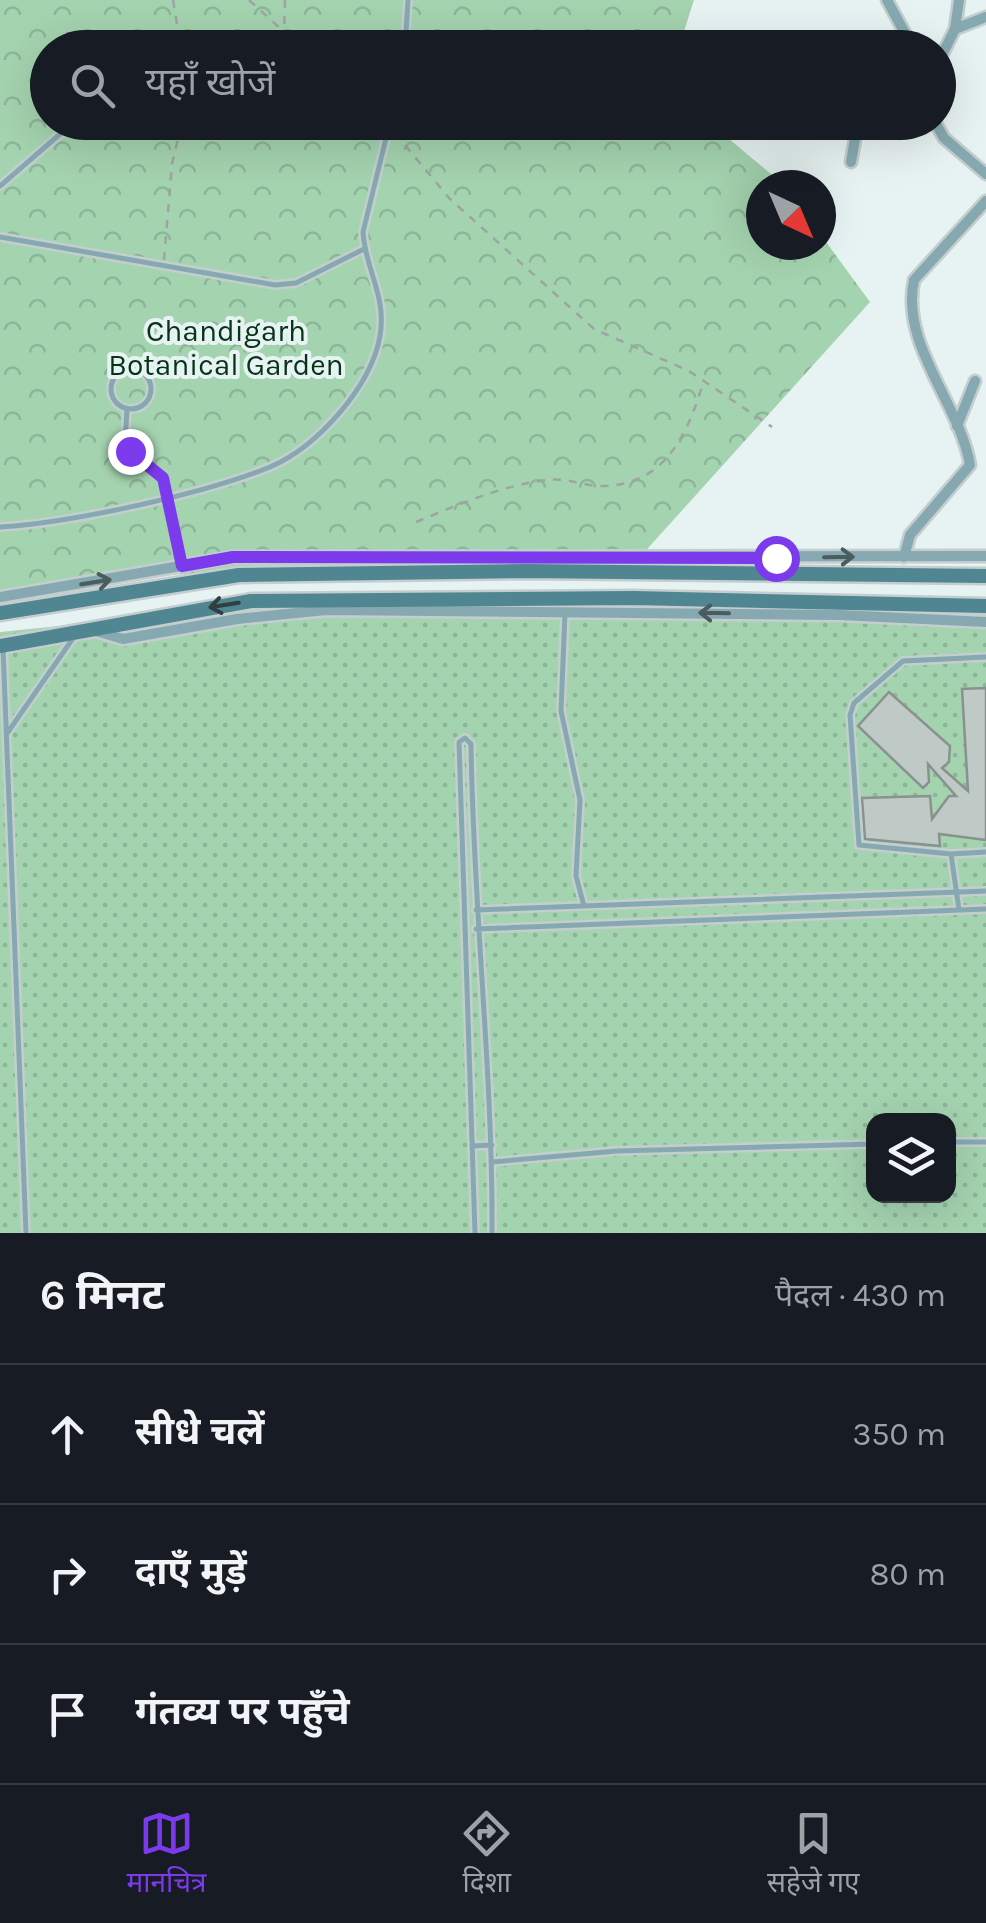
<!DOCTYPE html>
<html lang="hi">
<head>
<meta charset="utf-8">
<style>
  :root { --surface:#171b24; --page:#20242c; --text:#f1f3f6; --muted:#9ea1a6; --line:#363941; --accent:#7c3aed }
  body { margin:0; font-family:Karla,"Noto Sans Devanagari",sans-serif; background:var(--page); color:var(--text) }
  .controls { position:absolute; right:30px; bottom:30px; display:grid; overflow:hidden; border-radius:20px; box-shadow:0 10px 40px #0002 }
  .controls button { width:90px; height:90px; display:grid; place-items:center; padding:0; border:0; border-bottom:2px solid var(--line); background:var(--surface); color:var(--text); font:50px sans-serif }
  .compass { position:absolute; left:746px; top:170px; width:90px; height:90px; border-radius:50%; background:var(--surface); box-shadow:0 10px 40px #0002; rotate:136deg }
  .stop { position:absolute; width:30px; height:30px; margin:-22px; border:8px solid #7c3aed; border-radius:50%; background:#fff }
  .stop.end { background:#7c3aed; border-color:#fff; box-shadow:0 2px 10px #0008 }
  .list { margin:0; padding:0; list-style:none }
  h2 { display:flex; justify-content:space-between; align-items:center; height:130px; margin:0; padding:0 40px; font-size:42px }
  h2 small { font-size:32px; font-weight:400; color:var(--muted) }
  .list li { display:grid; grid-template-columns:65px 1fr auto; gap:30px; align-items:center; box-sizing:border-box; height:140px; padding:0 40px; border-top:2px solid var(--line) }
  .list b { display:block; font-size:38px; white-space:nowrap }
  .list em { font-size:32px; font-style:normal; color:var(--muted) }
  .icon { flex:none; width:55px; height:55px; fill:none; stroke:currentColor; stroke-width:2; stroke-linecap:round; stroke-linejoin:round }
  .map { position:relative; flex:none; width:986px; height:1233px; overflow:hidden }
  .search { position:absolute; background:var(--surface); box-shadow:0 10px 40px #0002; left:30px; right:30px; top:30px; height:110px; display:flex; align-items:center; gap:25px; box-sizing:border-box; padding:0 35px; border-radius:55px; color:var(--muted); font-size:38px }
  .sheet { height:550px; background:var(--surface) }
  nav { display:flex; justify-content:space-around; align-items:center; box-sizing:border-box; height:140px; border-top:2px solid var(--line); background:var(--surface); font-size:28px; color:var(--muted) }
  nav a { display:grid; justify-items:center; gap:5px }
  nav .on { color:var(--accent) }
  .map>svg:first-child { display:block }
  .grass { fill:url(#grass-dots); fill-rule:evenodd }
  .forest { fill:url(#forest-crowns) }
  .building { fill:#bfc9c5; stroke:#89928e; stroke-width:2.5 }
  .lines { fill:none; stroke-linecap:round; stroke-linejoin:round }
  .service-casing { stroke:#c4cece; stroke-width:10 }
  .minor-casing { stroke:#c4cece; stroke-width:15 }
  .secondary-casing { stroke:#c4cece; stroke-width:19 }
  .path { stroke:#9ca5a4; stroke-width:2.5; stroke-dasharray:8 8; stroke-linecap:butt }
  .service { stroke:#86a9b1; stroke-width:5 }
  .minor { stroke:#86a9b1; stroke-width:10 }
  .secondary { stroke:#4f8692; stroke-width:14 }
  .oneway { stroke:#4b5c5f }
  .oneway2 { stroke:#2f4042 }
  .route { stroke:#7c3aed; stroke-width:12 }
  .labels { text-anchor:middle; stroke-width:8; stroke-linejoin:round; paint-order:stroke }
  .park-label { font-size:30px; fill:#053417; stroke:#e7f3f2 }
</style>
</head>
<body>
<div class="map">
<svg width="986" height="1233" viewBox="0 0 986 1233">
  <defs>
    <pattern id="grass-dots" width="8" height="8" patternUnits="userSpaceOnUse" patternTransform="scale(2.5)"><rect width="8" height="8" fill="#a4d3af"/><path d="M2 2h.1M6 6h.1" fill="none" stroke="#8db597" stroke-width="1.8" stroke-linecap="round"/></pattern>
    <pattern id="forest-crowns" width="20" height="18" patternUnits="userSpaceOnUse" patternTransform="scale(2.5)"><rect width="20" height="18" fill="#a4d3af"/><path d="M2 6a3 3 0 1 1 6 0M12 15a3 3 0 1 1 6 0" fill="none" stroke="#8db597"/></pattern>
  </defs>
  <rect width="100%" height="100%" fill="#e7f3f2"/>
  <path class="grass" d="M199,612L986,624V1233H0V632ZM874,1120H948V1196H874Z"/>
  <path class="forest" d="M0,0H694L679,47L48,48V122L710,123L784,185H761V245H821V235L870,302L640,557L130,576L0,597Z"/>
  <path class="building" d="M986,688V840L939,834L940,846L865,839L862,798L930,796L932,819L949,796H956L928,764L929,782L923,788L858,726L889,692L950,746L949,762L942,768L968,791L962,689Z"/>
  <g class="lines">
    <g class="service-casing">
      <path id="service" d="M405,48L408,0
        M0,186L74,122
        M0,237L275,285L296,283L364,249
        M111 389a20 20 0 1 1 40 0a20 20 0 1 1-40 0Z
        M127,409L125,443L163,478L182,566
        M0,527C70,523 204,494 270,467C317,447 371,387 380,336C387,296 365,269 363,232L390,122
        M565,613L561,711L580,800L576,876L584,906
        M3,648L26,1233
        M986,657L903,661L854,703L850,715L859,845L951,854L986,852
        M8,732L76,634
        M951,854L959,910
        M476,910L986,891
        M476,929L986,909
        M948,1142H986
        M472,1146L492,1145
        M492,1162L617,1151L874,1144
        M475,1233L459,742L465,738L471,744C473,908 493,1070 492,1233"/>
    </g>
    <g class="minor-casing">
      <path id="minor" d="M887,0L913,48
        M955,29L959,0
        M938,63L955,29L986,17
        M935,122L944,138L986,174
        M851,162L858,122
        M957,426L975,381
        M904,557L910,535L970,465C960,404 900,345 914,280L986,201
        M0,597L233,557L986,556
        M96,631L123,639L237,619L326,610L840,615L986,622"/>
    </g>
    <g class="secondary-casing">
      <path id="secondary" d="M0,613L239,575L526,571L986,576
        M0,646L251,601L634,598L986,606"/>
    </g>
    <path class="path" d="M173,0L181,48
      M249,0L283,31
      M285,0L284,32L289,48
      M395,133L449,198L594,329L689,371L772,427
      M164,260L172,164L182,122
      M416,522C458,505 502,485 548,480C566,477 583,486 601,486C666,486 688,433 704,380"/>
    <use href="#service" class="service"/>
    <use href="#minor" class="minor"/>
    <use href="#secondary" class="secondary"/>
  </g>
  <defs><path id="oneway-shaft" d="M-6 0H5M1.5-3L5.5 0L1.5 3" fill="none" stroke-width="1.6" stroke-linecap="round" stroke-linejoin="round" transform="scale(2.5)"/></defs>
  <g class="oneway">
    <use href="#oneway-shaft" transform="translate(839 557) rotate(-1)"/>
    <use href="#oneway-shaft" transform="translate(96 582) rotate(-9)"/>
    <use href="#oneway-shaft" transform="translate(714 613) rotate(-179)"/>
  </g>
  <use class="oneway2" href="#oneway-shaft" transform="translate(224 605) rotate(171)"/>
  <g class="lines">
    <path class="route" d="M130,451L163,478L182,566L233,557L776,558"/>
  </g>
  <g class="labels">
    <g class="park-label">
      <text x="226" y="341">Chandigarh<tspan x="226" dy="34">Botanical Garden</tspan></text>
    </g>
  </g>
</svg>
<div class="controls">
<button><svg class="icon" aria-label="layers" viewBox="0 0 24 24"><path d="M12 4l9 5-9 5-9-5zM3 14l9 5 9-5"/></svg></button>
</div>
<svg class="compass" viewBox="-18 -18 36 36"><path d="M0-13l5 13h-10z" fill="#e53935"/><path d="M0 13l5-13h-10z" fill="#9ea1a6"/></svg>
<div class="stop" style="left:776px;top:558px"></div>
<div class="stop end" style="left:130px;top:451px"></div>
<div class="search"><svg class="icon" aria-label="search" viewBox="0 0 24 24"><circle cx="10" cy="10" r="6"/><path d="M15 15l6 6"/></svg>यहाँ खोजें</div>
</div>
<section class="sheet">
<h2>6 मिनट<small>पैदल · 430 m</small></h2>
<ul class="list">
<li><svg class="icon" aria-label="ahead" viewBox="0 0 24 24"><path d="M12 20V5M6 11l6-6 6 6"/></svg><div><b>सीधे चलें</b></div><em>350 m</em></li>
<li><svg class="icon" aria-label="right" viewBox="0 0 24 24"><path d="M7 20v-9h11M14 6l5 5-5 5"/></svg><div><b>दाएँ मुड़ें</b></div><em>80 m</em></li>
<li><svg class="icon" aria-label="arrive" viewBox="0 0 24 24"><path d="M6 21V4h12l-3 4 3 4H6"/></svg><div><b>गंतव्य पर पहुँचे</b></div></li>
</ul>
</section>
<nav>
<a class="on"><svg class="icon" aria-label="map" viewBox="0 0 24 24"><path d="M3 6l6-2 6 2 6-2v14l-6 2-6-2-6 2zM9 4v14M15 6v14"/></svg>मानचित्र</a>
<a><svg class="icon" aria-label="directions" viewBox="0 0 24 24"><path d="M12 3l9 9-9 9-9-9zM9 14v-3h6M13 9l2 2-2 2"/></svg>दिशा</a>
<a><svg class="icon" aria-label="saved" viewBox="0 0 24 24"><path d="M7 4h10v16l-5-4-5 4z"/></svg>सहेजे गए</a>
</nav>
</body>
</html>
